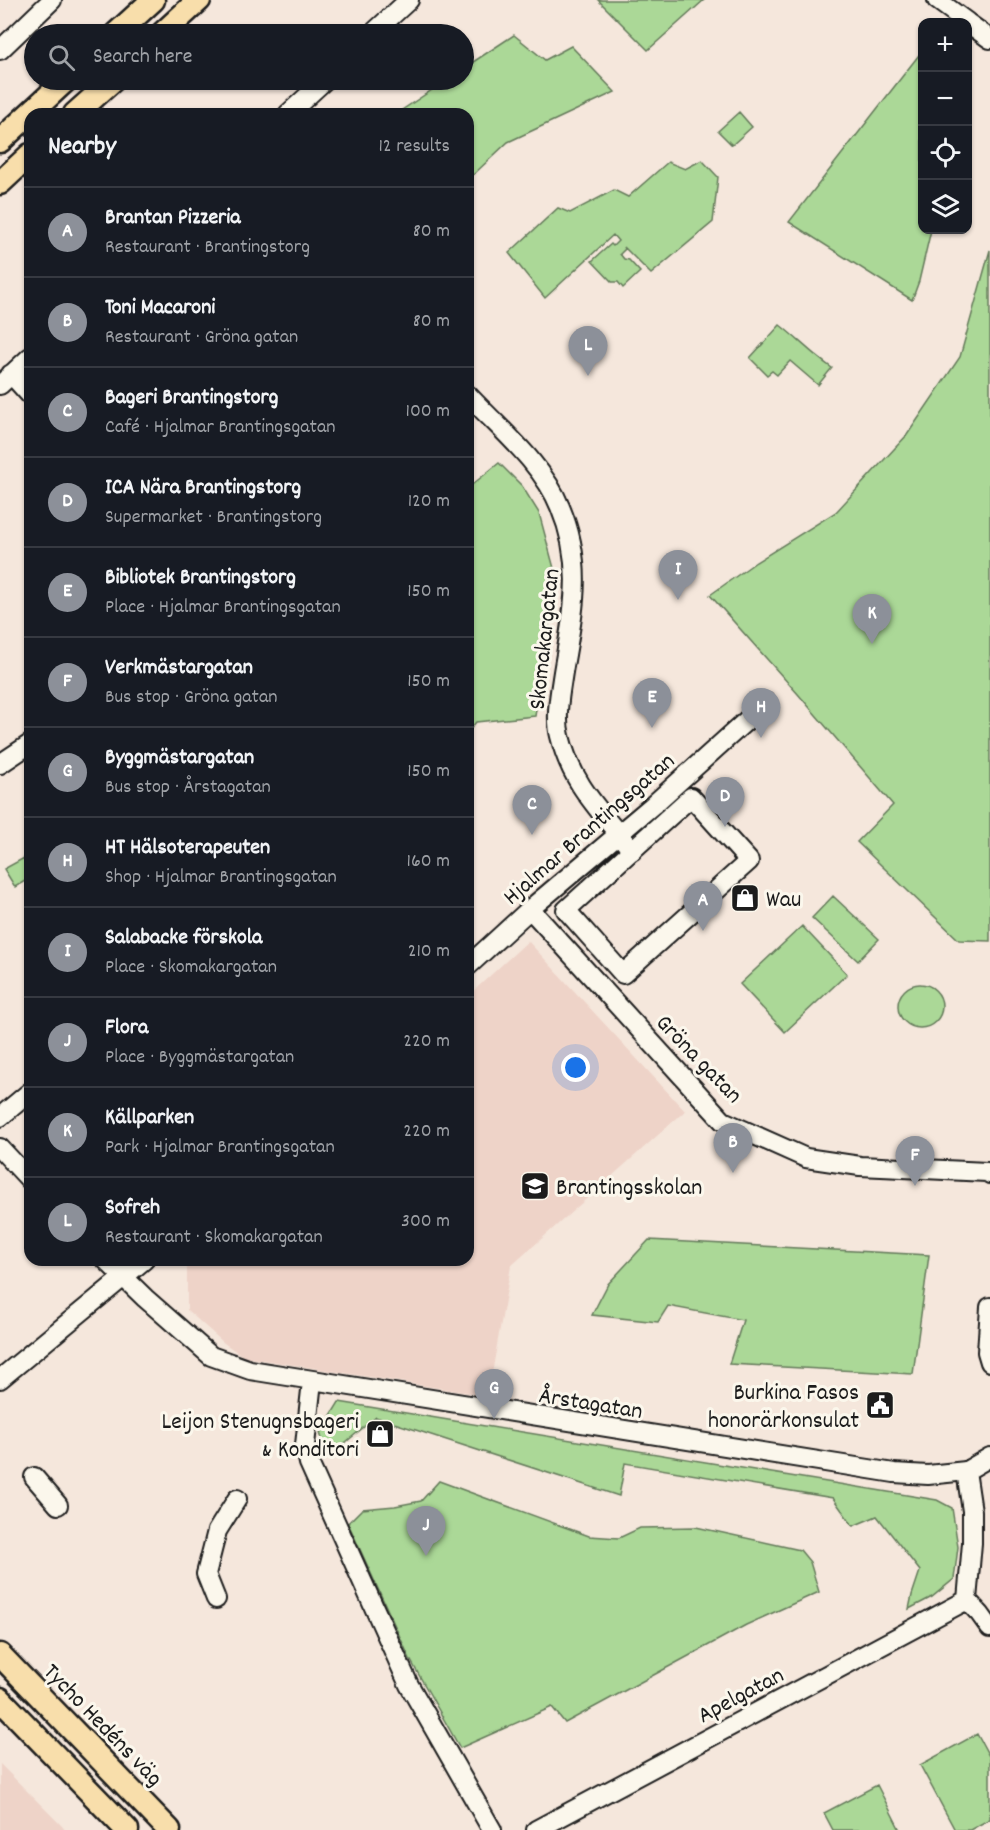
<!DOCTYPE html>
<html lang="en">
<head>
<meta charset="utf-8">
<style>
  :root { --surface:#171b24; --page:#242831; --text:#f1f3f6; --muted:#9ea1a6; --line:#363941; --accent:#8c9099 }
  body { margin:0; font-family:Dekko,sans-serif; background:var(--page); color:var(--text) }
  .controls { position:absolute; right:18px; top:18px; display:grid; overflow:hidden; border-radius:12px; box-shadow:0 2px 4px #0004 }
  .controls button { width:54px; height:54px; display:grid; place-items:center; padding:0; border:0; border-bottom:2px solid var(--line); background:var(--surface); color:var(--text); font:30px sans-serif }
  .you { position:absolute; left:576px; top:1068px; width:21px; height:21px; margin:-15px; border:4px solid #fff; border-radius:50%; background:#1a73e8; box-shadow:0 0 0 9px #1a73e833 }
  .badge { display:grid; place-items:center; width:39px; height:39px; border-radius:50%; background:var(--accent); color:#fff; font-size:20px; font-weight:700 }
  .pin { position:absolute; translate:-50% -50px; filter:drop-shadow(0 2px 3px #0008) }
  .pin::after { content:''; position:absolute; top:32px; width:21px; height:18px; background:inherit; clip-path:polygon(0 0,100% 0,50% 100%) }
  .list { margin:0; padding:0; list-style:none }
  h2 { display:flex; justify-content:space-between; align-items:center; height:78px; margin:0; padding:0 24px; font-size:26px }
  h2 small { font-size:20px; font-weight:400; color:var(--muted) }
  .list li { display:grid; grid-template-columns:39px 1fr auto; gap:18px; align-items:center; box-sizing:border-box; height:90px; padding:0 24px; border-top:2px solid var(--line) }
  .list b { display:block; font-size:22px; white-space:nowrap }
  .list p { margin:0; font-size:20px; white-space:nowrap; color:var(--muted) }
  .list em { font-size:20px; font-style:normal; color:var(--muted) }
  .icon { flex:none; width:33px; height:33px; fill:none; stroke:currentColor; stroke-width:2; stroke-linecap:round; stroke-linejoin:round }
  .map { position:relative; flex:none; width:990px; height:1830px; overflow:hidden }
  .search { position:absolute; background:var(--surface); box-shadow:0 2px 4px #0004; left:24px; top:24px; width:450px; height:66px; display:flex; align-items:center; gap:15px; box-sizing:border-box; padding:0 21px; border-radius:33px; color:var(--muted); font-size:22px }
  .panel { position:absolute; background:var(--surface); box-shadow:0 2px 4px #0004; left:24px; top:108px; width:450px; height:1158px; border-radius:18px }
  .map>svg:first-child { display:block }
  .built { fill:#eed3c8 }
  .green { fill:#abd897; stroke:#647a5a; stroke-width:1.5 }
  .lines { fill:none; stroke-linecap:round; stroke-linejoin:round }
  .minor-casing { stroke:#1c1c1c; stroke-width:22 }
  .major-casing { stroke:#1c1c1c; stroke-width:27 }
  .minor { stroke:#fbf7ec; stroke-width:18 }
  .major { stroke:#f8deab; stroke-width:22 }
  .labels { text-anchor:middle; stroke-width:6; stroke-linejoin:round; paint-order:stroke }
  .street-label { font-size:24px; fill:#1c1c1c; stroke:#fbf7ec }
  .poi-label { font-size:24px; fill:#1c1c1c; stroke:#fbf7ec; text-anchor:start }
</style>
</head>
<body>
<div class="map">
<svg width="990" height="1830" viewBox="0 0 990 1830">
  <rect width="100%" height="100%" fill="#f5e7dc"/>
  <filter id="ink" filterUnits="userSpaceOnUse"><feTurbulence type="fractalNoise" baseFrequency=".0167" numOctaves="2"/><feDisplacementMap in="SourceGraphic" scale="12" xChannelSelector="R" yChannelSelector="G"/><feConvolveMatrix kernelMatrix="1 2 1 2 8 2 1 2 1" color-interpolation-filters="sRGB"/></filter>
  <g filter="url(#ink)">
    <path class="built" d="M528,941L685,1111L511,1266L488,1396L244,1357L224,1343L187,1310V1260H468V996Z
      M0,1764L61,1825L65,1830H0Z"/>
    <path class="green" d="M598,0H704L648,50Z
      M514,35L545,60L571,46L615,92L508,142L473,175L468,169V114H396L447,80H464V68Z
      M919,55L922,58V230H931L919,281L912,300L789,222Z
      M739,112L752,127L732,145L718,131Z
      M702,160L718,177L713,222L651,274L624,247L625,249L620,254L624,259L629,260L640,272L623,288L618,282H612L592,261L611,244L613,246L618,241L613,235L545,298L509,253L558,208L570,213L614,190L628,197L668,162L685,169Z
      M990,250V941L959,940L857,842L893,805L798,694L710,595L756,562L836,512L907,435L960,357Z
      M780,325C798,339 813,355 832,368L818,385L790,361L777,375L772,371L767,375L750,358Z
      M499,463L522,486L539,513L555,572L554,594L535,716L476,722L468,732V488Z
      M24,858L30,869V878L15,887L4,869Z
      M833,896L879,939L858,961L812,918Z
      M802,926L847,974L785,1032L740,984Z
      M898 1006a22 22 0 1 1 44 0a22 22 0 1 1-44 0Z
      M649,1240L929,1255L913,1374L729,1364L743,1320L668,1306L658,1322L592,1315L608,1284Z
      M339,1402L937,1500L952,1508L958,1547L954,1579L932,1597L909,1609L912,1595L920,1571L877,1516L853,1526L833,1498L625,1463L619,1496L376,1417L328,1457L320,1433Z
      M439,1481L589,1536L619,1538L640,1528L696,1527L800,1550L810,1562L819,1592L746,1625L565,1723L552,1707L460,1748L410,1659L348,1523L362,1509L395,1506L421,1501Z
      M977,1734L990,1758V1819L970,1830H955L920,1765Z
      M877,1785L900,1830H833L824,1813Z"/>
    <g class="lines">
      <g class="minor-casing">
        <path id="minor" d="M937,0L967,22
          M968,23L990,39
          M372,34L409,0
          M0,50L52,0
          M288,114L325,80
          M11,374L30,395
          M0,385L30,357
          M468,395C499,428 543,464 560,507C585,566 573,612 563,672C560,692 555,717 560,736C572,786 602,812 632,851
          M0,764L30,744
          M691,797L749,861L623,974L566,910Z
          M530,909L723,1121L806,1158L860,1166L987,1172L990,1174
          M468,966L530,909L653,805L766,703
          M0,1117L30,1092
          M0,1148L30,1180
          M106,1260L145,1298L211,1356L250,1370L894,1473L928,1475L966,1471L990,1457
          M990,1307L987,1352L990,1362
          M0,1379L144,1260
          M312,1381L305,1445L309,1463L409,1685L492,1830
          M966,1471L972,1511V1543L967,1600L980,1614L990,1628
          M34,1477L58,1505
          M216,1599L206,1574L217,1531L237,1499
          M536,1830L967,1600"/>
      </g>
      <g class="major-casing">
        <path id="major" d="M116,34L153,0
          M162,34L199,0
          M75,114L113,80
          M0,141L66,80
          M0,183L30,155
          M0,1655L169,1830
          M0,1699L127,1830"/>
      </g>
      <use href="#minor" class="minor"/>
      <use href="#major" class="major"/>
    </g>
  </g>
  <defs>
    <g id="shop-square" transform="scale(1.5)"><rect x="-9" y="-9" width="18" height="18" rx="4" fill="#1c1c1c" stroke="#fbf7ec"/><path d="M-5-2.5h2.3a2.7 3.5 0 0 1 5.4 0H5L5.5 6h-11ZM-1.5-2.5h3a1.5 2.3 0 0 0-3 0Z" fill="#fff"/></g>
    <g id="school-square" transform="scale(1.5)"><rect x="-9" y="-9" width="18" height="18" rx="4" fill="#1c1c1c" stroke="#fbf7ec"/><path d="M0-5L7-2L0 1L-7-2ZM-4 1L0 2.5L4 1V4Q0 6-4 4Z" fill="#fff"/></g>
    <g id="civic-square" transform="scale(1.5)"><rect x="-9" y="-9" width="18" height="18" rx="4" fill="#1c1c1c" stroke="#fbf7ec"/><path d="M-.6-6.5H3V-4.5H.6V-3L4-1V1h2V6H-6V1h2V-1L-.6-3ZM-1.2 2.5V6h2.4V2.5Z" fill="#fff"/></g>
  </defs>
  <g fill-rule="evenodd">
    <use href="#shop-square" x="745" y="898"/>
    <use href="#school-square" x="535" y="1186"/>
    <use href="#civic-square" x="880" y="1405"/>
    <use href="#shop-square" x="380" y="1434"/>
  </g>
  <g class="labels">
    <g class="street-label">
      <text transform="translate(543 639) rotate(-84)" y="8">Skomakargatan</text>
      <text transform="translate(588 828) rotate(-41)" y="8">Hjalmar Brantingsgatan</text>
      <text transform="translate(700 1058) rotate(46)" y="8">Gröna gatan</text>
      <text transform="translate(591 1402) rotate(9)" y="8">Årstagatan</text>
      <text transform="translate(740 1694) rotate(-28)" y="8">Apelgatan</text>
      <text transform="translate(104 1724) rotate(46)" y="8">Tycho Hedéns väg</text>
    </g>
    <g class="poi-label">
      <text x="766" y="906">Wau</text>
      <text x="556" y="1194">Brantingsskolan</text>
      <text x="859" y="1399" text-anchor="end">Burkina Fasos<tspan x="859" dy="28">honorärkonsulat</tspan></text>
      <text x="359" y="1428" text-anchor="end">Leijon Stenugnsbageri<tspan x="359" dy="28">&amp; Konditori</tspan></text>
    </g>
  </g>
</svg>
<div class="controls">
<button>+</button>
<button>−</button>
<button><svg class="icon" aria-label="locate" viewBox="0 0 24 24"><circle cx="12" cy="12" r="6"/><path d="M12 2v4M12 18v4M2 12h4M18 12h4"/></svg></button>
<button><svg class="icon" aria-label="layers" viewBox="0 0 24 24"><path d="M12 4l9 5-9 5-9-5zM3 14l9 5 9-5"/></svg></button>
</div>
<div class="you"></div>
<div class="pin badge" style="left:703px;top:931px">A</div>
<div class="pin badge" style="left:733px;top:1173px">B</div>
<div class="pin badge" style="left:532px;top:835px">C</div>
<div class="pin badge" style="left:725px;top:827px">D</div>
<div class="pin badge" style="left:652px;top:728px">E</div>
<div class="pin badge" style="left:915px;top:1186px">F</div>
<div class="pin badge" style="left:494px;top:1419px">G</div>
<div class="pin badge" style="left:761px;top:738px">H</div>
<div class="pin badge" style="left:678px;top:600px">I</div>
<div class="pin badge" style="left:426px;top:1556px">J</div>
<div class="pin badge" style="left:872px;top:644px">K</div>
<div class="pin badge" style="left:588px;top:376px">L</div>
<div class="search"><svg class="icon" aria-label="search" viewBox="0 0 24 24"><circle cx="10" cy="10" r="6"/><path d="M15 15l6 6"/></svg>Search here</div>
<section class="panel">
<h2>Nearby<small>12 results</small></h2>
<ul class="list">
<li><span class="badge">A</span><div><b>Brantan Pizzeria</b><p>Restaurant · Brantingstorg</p></div><em>80 m</em></li>
<li><span class="badge">B</span><div><b>Toni Macaroni</b><p>Restaurant · Gröna gatan</p></div><em>80 m</em></li>
<li><span class="badge">C</span><div><b>Bageri Brantingstorg</b><p>Café · Hjalmar Brantingsgatan</p></div><em>100 m</em></li>
<li><span class="badge">D</span><div><b>ICA Nära Brantingstorg</b><p>Supermarket · Brantingstorg</p></div><em>120 m</em></li>
<li><span class="badge">E</span><div><b>Bibliotek Brantingstorg</b><p>Place · Hjalmar Brantingsgatan</p></div><em>150 m</em></li>
<li><span class="badge">F</span><div><b>Verkmästargatan</b><p>Bus stop · Gröna gatan</p></div><em>150 m</em></li>
<li><span class="badge">G</span><div><b>Byggmästargatan</b><p>Bus stop · Årstagatan</p></div><em>150 m</em></li>
<li><span class="badge">H</span><div><b>HT Hälsoterapeuten</b><p>Shop · Hjalmar Brantingsgatan</p></div><em>160 m</em></li>
<li><span class="badge">I</span><div><b>Salabacke förskola</b><p>Place · Skomakargatan</p></div><em>210 m</em></li>
<li><span class="badge">J</span><div><b>Flora</b><p>Place · Byggmästargatan</p></div><em>220 m</em></li>
<li><span class="badge">K</span><div><b>Källparken</b><p>Park · Hjalmar Brantingsgatan</p></div><em>220 m</em></li>
<li><span class="badge">L</span><div><b>Sofreh</b><p>Restaurant · Skomakargatan</p></div><em>300 m</em></li>
</ul>
</section>
</div>
</body>
</html>
